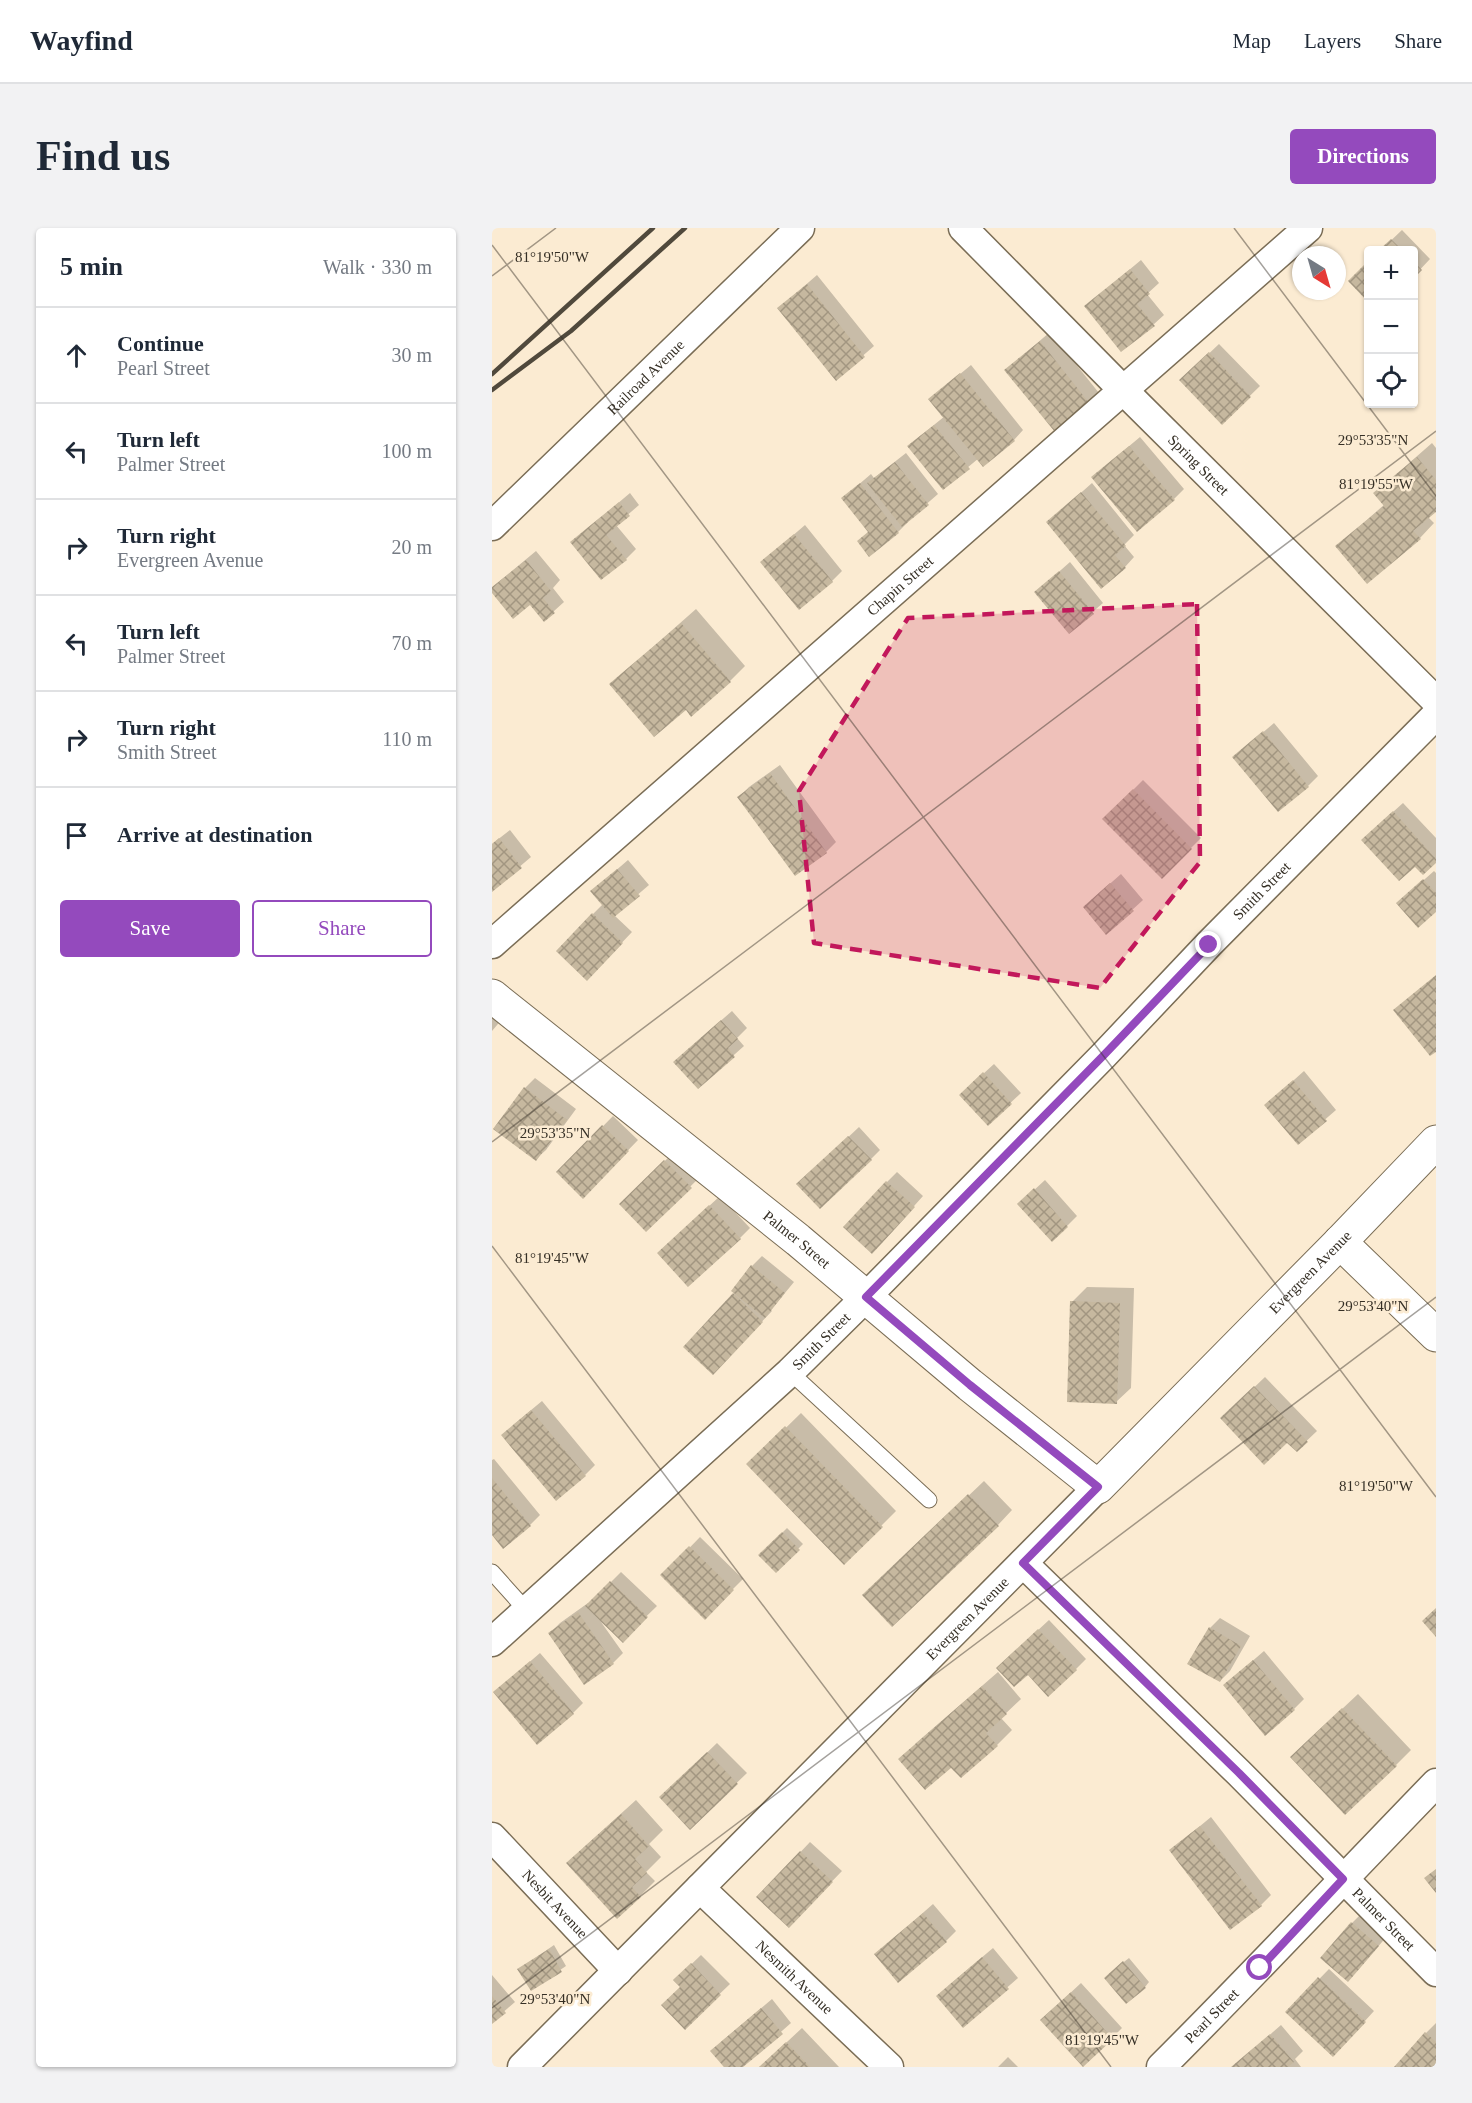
<!DOCTYPE html>
<html lang="en">
<head>
<meta charset="utf-8">
<style>
  :root { --surface:#fff; --page:#f2f2f3; --text:#1f2937; --muted:#747a83; --line:#e0e1e3; --accent:#944abd }
  body { margin:0; font-family:"Times New Roman",serif; background:var(--page); color:var(--text) }
  .controls { position:absolute; right:18px; top:18px; display:grid; overflow:hidden; border-radius:6px; box-shadow:0 2px 4px #0004 }
  .controls button { width:54px; height:54px; display:grid; place-items:center; padding:0; border:0; border-bottom:2px solid var(--line); background:var(--surface); color:var(--text); font:30px sans-serif }
  .compass { position:absolute; left:800px; top:18px; width:54px; height:54px; border-radius:50%; background:var(--surface); box-shadow:0 2px 4px #0004; rotate:143deg }
  .stop { position:absolute; width:18px; height:18px; margin:-14px; border:4px solid #944abd; border-radius:50%; background:#fff }
  .stop.end { background:#944abd; border-color:#fff; box-shadow:0 2px 6px #0008 }
  .list { margin:0; padding:0; list-style:none }
  h2 { display:flex; justify-content:space-between; align-items:center; height:78px; margin:0; padding:0 24px; font-size:26px }
  h2 small { font-size:20px; font-weight:400; color:var(--muted) }
  .list li { display:grid; grid-template-columns:39px 1fr auto; gap:18px; align-items:center; box-sizing:border-box; height:96px; padding:0 24px; border-top:2px solid var(--line) }
  .list b { display:block; font-size:22px; white-space:nowrap }
  .list p { margin:0; font-size:20px; white-space:nowrap; color:var(--muted) }
  .list em { font-size:20px; font-style:normal; color:var(--muted) }
  .actions { display:flex; gap:12px; padding:18px 24px }
  .actions a { flex:1; padding:14px 0; border:2px solid var(--accent); border-radius:6px; text-align:center; font-size:21px; color:var(--accent) }
  .actions .main { background:var(--accent); color:#fff }
  .icon { flex:none; width:33px; height:33px; fill:none; stroke:currentColor; stroke-width:2; stroke-linecap:round; stroke-linejoin:round }
  .map { position:relative; flex:none; width:944px; height:1839px; overflow:hidden; border-radius:6px }
  header { display:flex; align-items:center; gap:36px; box-sizing:border-box; height:84px; padding:0 30px; background:var(--surface); border-bottom:2px solid var(--line) }
  header strong { font-size:28px }
  nav { display:flex; gap:33px; margin-inline-start:auto; font-size:21px }
  .intro { display:flex; align-items:center; justify-content:space-between; box-sizing:border-box; height:144px; padding:0 36px }
  h1 { margin:0; font-size:42px }
  .button { padding:15px 27px; border-radius:6px; background:var(--accent); color:#fff; font-size:21px; font-weight:700 }
  main { display:flex; gap:36px; padding:0 36px }
  aside { flex:1; background:var(--surface); border-radius:6px; box-shadow:0 2px 4px #0004 }
  .map>svg:first-child { display:block }
  .shadow { fill:#0003 }
  .building { fill:url(#building-cross-hatch) }
  .lines { fill:none; stroke-linecap:round; stroke-linejoin:round }
  .service-casing { stroke:#7a6d56; stroke-width:17 }
  .minor-casing { stroke:#7a6d56; stroke-width:31 }
  .tertiary-casing { stroke:#7a6d56; stroke-width:35 }
  .service { stroke:#fff; stroke-width:15 }
  .minor { stroke:#fff; stroke-width:28 }
  .tertiary { stroke:#fff; stroke-width:33 }
  .rail { stroke:#50493c; stroke-width:4.5 }
  .route { stroke:#944abd; stroke-width:8 }
  .marked { fill:#c2185b; fill-opacity:0.2; stroke:#c2185b; stroke-width:4.5; stroke-dasharray:12 8; stroke-linejoin:round }
  .ticks { fill:none; stroke:#352f25; stroke-width:1.5; stroke-opacity:0.45 }
  .labels { text-anchor:middle; stroke-width:5; stroke-linejoin:round; paint-order:stroke }
  .street-label { font-size:15px; fill:#352f25; stroke:#fbebd2 }
  .ticks-label { font-size:15px; text-anchor:middle; fill:#352f25; stroke:#fbebd2; stroke-width:5; stroke-linejoin:round; paint-order:stroke }
</style>
</head>
<body>
<header>
<strong>Wayfind</strong>
<nav><a>Map</a><a>Layers</a><a>Share</a></nav>
</header>
<div class="intro"><h1>Find us</h1><a class="button">Directions</a></div>
<main>
<aside>
<h2>5 min<small>Walk · 330 m</small></h2>
<ul class="list">
<li><svg class="icon" aria-label="ahead" viewBox="0 0 24 24"><path d="M12 20V5M6 11l6-6 6 6"/></svg><div><b>Continue</b><p>Pearl Street</p></div><em>30 m</em></li>
<li><svg class="icon" aria-label="left" viewBox="0 0 24 24"><path d="M17 20v-9H6M10 6l-5 5 5 5"/></svg><div><b>Turn left</b><p>Palmer Street</p></div><em>100 m</em></li>
<li><svg class="icon" aria-label="right" viewBox="0 0 24 24"><path d="M7 20v-9h11M14 6l5 5-5 5"/></svg><div><b>Turn right</b><p>Evergreen Avenue</p></div><em>20 m</em></li>
<li><svg class="icon" aria-label="left" viewBox="0 0 24 24"><path d="M17 20v-9H6M10 6l-5 5 5 5"/></svg><div><b>Turn left</b><p>Palmer Street</p></div><em>70 m</em></li>
<li><svg class="icon" aria-label="right" viewBox="0 0 24 24"><path d="M7 20v-9h11M14 6l5 5-5 5"/></svg><div><b>Turn right</b><p>Smith Street</p></div><em>110 m</em></li>
<li><svg class="icon" aria-label="arrive" viewBox="0 0 24 24"><path d="M6 21V4h12l-3 4 3 4H6"/></svg><div><b>Arrive at destination</b></div></li>
</ul>
<div class="actions"><a class="main">Save</a><a>Share</a></div>
</aside>
<div class="map">
<svg width="944" height="1839" viewBox="0 0 944 1839">
  <defs>
    <pattern id="building-cross-hatch" width="8" height="8" patternUnits="userSpaceOnUse" patternTransform="scale(1.5)"><rect width="8" height="8" fill="#c6b89f"/><path d="M0 0l8 8M0 8l8-8" fill="none" stroke="#a29681"/></pattern>
  </defs>
  <rect width="100%" height="100%" fill="#fbebd2"/>
  <path class="shadow" d="M910,2L938,31L922,48V22H889Z
    M649,32L667,55L655,66L672,87L662,96L594,78Z
    M325,47L382,118L344,151L287,80Z
    M558,104L607,165L563,202L514,142Z
    M727,116L768,158L730,195L689,152Z
    M479,137L531,202L522,212L487,230L451,260L427,209L453,188L438,171Z
    M648,209L692,261L682,271L611,240Z
    M940,215L944,220V282L936,289L942,295L928,310L845,318L893,276L883,265Z
    M414,225L446,266L415,293L416,294L406,304L377,327V303L351,270L379,246L382,250Z
    M600,255L642,307L632,317L642,329L633,339L556,294Z
    M138,265L147,277L124,297L144,321L134,331L80,314Z
    M313,297L350,343L340,353L270,334Z
    M44,323L68,352L61,360L72,374L52,392L38,375L0,363L9,352Z
    M578,334L611,375L577,404L544,364Z
    M204,381L253,438L238,453L194,480L119,456Z
    M782,495L826,548L816,558L742,529Z
    M288,537L344,614L334,624L247,569L257,559Z
    M651,552L709,610L670,649L612,591Z
    M911,575L944,610V633L881,602Z
    M18,602L39,629L0,662V616Z
    M136,632L157,657L122,687L140,704L105,741L101,686L111,676L100,663Z
    M942,643L944,645V682L916,666Z
    M629,646L651,672L615,705L603,669Z
    M0,780L11,790L0,803Z
    M240,783L255,800L245,810L252,818L206,859L193,824Z
    M502,836L529,865L496,896L479,857Z
    M812,843L844,882L806,915L774,877Z
    M43,850L84,881L54,922L44,931L33,860Z
    M121,888L146,912L91,969L66,944Z
    M367,899L388,922L379,931L316,947Z
    M183,923L208,949L154,1002L129,976Z
    M405,944L431,968L390,1014L395,954Z
    M553,952L585,988L561,1012L527,976Z
    M228,968L258,1000L248,1010L177,1015Z
    M270,1028L302,1054L279,1082L280,1083L221,1145L193,1119L244,1065L260,1038Z
    M595,1059L642,1060L639,1160L624,1174L580,1074Z
    M773,1149L825,1203L805,1222L795,1213L730,1190Z
    M50,1173L103,1237L93,1247L21,1197Z
    M309,1185L404,1283L352,1335L257,1236Z
    M2,1231L48,1287L38,1297L0,1305V1232Z
    M492,1253L520,1282L506,1297L387,1353Z
    M295,1300L311,1316L284,1343L268,1327Z
    M208,1309L251,1351L213,1389L171,1347Z
    M129,1344L165,1378L130,1412L109,1394L131,1425L121,1435L58,1405L68,1395L96,1375L97,1376Z
    M728,1390L758,1408L738,1443L728,1453L718,1400Z
    M557,1392L594,1431L584,1441L536,1444L516,1430Z
    M772,1423L812,1471L802,1481L743,1448Z
    M48,1425L91,1475L81,1485L13,1455Z
    M506,1444L529,1471L509,1490L520,1502L505,1517L460,1537L423,1516Z
    M866,1466L919,1522L904,1537L815,1514Z
    M225,1515L255,1545L198,1600L169,1569Z
    M144,1572L171,1602L157,1616L169,1629L154,1644L163,1653L148,1668L91,1620Z
    M719,1589L779,1667L769,1677L679,1622Z
    M318,1614L350,1643L297,1698L266,1669Z
    M441,1676L464,1703L454,1713L384,1726Z
    M870,1685L896,1707L866,1742L860,1695Z
    M62,1717L74,1738L40,1761L27,1741Z
    M501,1720L526,1750L471,1798L456,1758Z
    M209,1727L238,1756L193,1799L190,1759L183,1752Z
    M637,1730L657,1754L653,1759L618,1745Z
    M837,1741L882,1783L851,1817L795,1784Z
    M0,1747L23,1774L0,1794Z
    M589,1755L630,1800L620,1810L560,1782Z
    M280,1771L299,1795L249,1839H234L230,1813Z
    M944,1795V1839H904L934,1805Z
    M789,1797L811,1823L803,1831L809,1839H741Z
    M310,1800L347,1839H268Z
    M516,1829L526,1839H506Z"/>
  <path class="building" d="M899,11L910,22H887Z
    M876,33V74L856,53Z
    M922,34L930,42L922,50Z
    M638,41L658,66L645,76L663,98L629,124L592,78Z
    M315,56L373,129L344,153L285,80Z
    M548,113L598,176L563,204L512,142Z
    M717,124L759,169L730,197L687,152Z
    M468,145L523,213L491,239L436,171Z
    M442,197L478,241L451,262L415,218Z
    M637,218L683,272L645,304L599,249Z
    M925,229L944,252V284L921,303L929,311L875,356L843,318L892,278L881,265Z
    M403,234L437,277L410,299L375,255Z
    M368,255L407,305L377,329L365,313L376,304L349,270Z
    M589,264L634,318L623,327L634,340L609,361L554,294Z
    M127,274L138,288L114,307L135,332L109,352L78,314Z
    M302,306L341,354L307,382L268,334Z
    M34,332L59,363L51,370L63,385L52,394L38,377L21,391L0,365V359Z
    M567,343L602,386L577,406L542,364Z
    M189,395L239,454L199,489L194,482L162,509L117,456Z
    M771,503L817,559L786,584L740,529Z
    M278,545L335,625L303,648L245,569Z
    M641,561L700,621L670,651L610,591Z
    M901,583L944,631V635L931,647L923,639L907,653L869,612Z
    M7,610L30,640L0,664V616Z
    M125,641L148,668L121,690L98,663Z
    M931,651L944,665V684L926,700L904,675Z
    M618,655L642,683L614,707L591,679Z
    M100,685L131,715L95,753L64,723Z
    M944,747V824L938,828L901,782Z
    M229,792L246,811L236,820L243,829L206,861L181,834Z
    M491,844L520,876L496,898L467,867Z
    M801,852L835,893L806,917L772,877Z
    M32,859L75,892L44,933L1,901Z
    M110,897L137,923L91,971L64,944Z
    M356,908L380,932L328,981L304,956Z
    M172,932L200,960L154,1004L127,976Z
    M394,953L423,979L380,1026L351,999Z
    M542,960L576,999L560,1014L525,976Z
    M217,977L249,1011L196,1059L165,1025Z
    M259,1037L293,1065L273,1090L239,1063Z
    M241,1065L271,1094L221,1147L191,1119Z
    M578,1073L628,1075L625,1176L575,1174Z
    M762,1158L816,1214L805,1224L795,1215L772,1237L728,1190Z
    M39,1182L94,1248L64,1273L9,1207Z
    M293,1198L391,1299L352,1337L254,1236Z
    M0,1250L39,1298L11,1321L0,1307Z
    M476,1266L507,1298L400,1399L370,1367Z
    M290,1304L308,1322L284,1345L266,1327Z
    M197,1318L242,1362L213,1392L168,1347Z
    M118,1353L156,1389L131,1415L93,1378Z
    M944,1380V1409L930,1393Z
    M86,1384L122,1436L92,1457L56,1405Z
    M717,1399L749,1418L728,1454L695,1436Z
    M546,1401L585,1442L556,1469L536,1447L522,1459L504,1440Z
    M761,1432L803,1482L773,1508L731,1457Z
    M38,1433L82,1486L45,1517L1,1464Z
    M490,1458L515,1486L494,1505L506,1518L469,1550L459,1540L433,1562L406,1531Z
    M850,1480L905,1538L853,1587L798,1529Z
    M215,1524L246,1556L198,1602L167,1569Z
    M129,1586L157,1618L143,1631L155,1645L140,1659L149,1669L125,1691L74,1635Z
    M708,1598L770,1678L738,1702L677,1622Z
    M308,1623L341,1654L297,1700L264,1669Z
    M944,1641V1665L932,1650Z
    M431,1685L455,1714L406,1755L382,1726Z
    M859,1694L887,1718L856,1754L828,1730Z
    M57,1721L70,1744L39,1763L25,1741Z
    M490,1729L517,1761L471,1800L444,1768Z
    M631,1733L654,1760L634,1776L612,1750Z
    M199,1735L229,1767L193,1802L169,1777L188,1759L181,1752Z
    M826,1749L874,1794L841,1829L793,1784Z
    M579,1764L621,1811L591,1839L548,1792Z
    M0,1768L14,1785L0,1796Z
    M269,1780L291,1806L251,1839H232L218,1823Z
    M933,1804L944,1814V1839H902Z
    M778,1806L802,1834L796,1839H739Z
    M294,1814L318,1839H267Z"/>
  <g class="lines">
    <g class="service-casing">
      <path id="service" d="M298,1144L437,1272
        M0,1344L34,1382"/>
    </g>
    <g class="minor-casing">
      <g id="minor">
        <path id="s1" d="M471,0L631,162L944,473"/>
        <path id="s2" d="M0,298L308,0"/>
        <path id="s3" d="M0,716L816,0"/>
        <path id="s4" d="M531,1335L747,1545L944,1744"/>
        <path id="s5" d="M0,1414L298,1144L374,1069L611,828L717,716L944,487"/>
        <path id="s6" d="M0,1609L126,1743"/>
        <path id="s7" d="M208,1660L397,1839"/>
        <path id="s8" d="M30,1839L606,1259"/>
        <path id="s9" d="M669,1839C762,1746 852,1650 944,1555"/>
      </g>
    </g>
    <g class="tertiary-casing">
      <g id="tertiary">
        <path id="s10" d="M0,768L306,1012L478,1157L606,1259L848,1014L944,914"/>
        <path d="M848,1014L944,1107"/>
      </g>
    </g>
    <use href="#service" class="service"/>
    <use href="#minor" class="minor"/>
    <use href="#tertiary" class="tertiary"/>
    <path class="rail" d="M0,146L161,0
      M0,162L79,103L193,0"/>
  </g>
  <g class="lines">
    <path class="route" d="M717,717L611,828L374,1069L478,1157L606,1259L531,1335L747,1545L851,1651L768,1740"/>
  </g>
  <path class="marked" d="M705,376L708,634L608,760L322,715L307,563L416,390Z"/>
  <path class="ticks" d="M742,0L944,268M0,17L944,1269M0,48L64,0M0,914L944,203M0,1018L619,1839M0,1780L944,1069"/>
  <g class="labels">
    <g class="street-label">
      <text dy="5" stroke="none"><textPath href="#s2" startOffset="214">Railroad Avenue</textPath></text>
      <text dy="5" stroke="none"><textPath href="#s1" startOffset="334">Spring Street</textPath></text>
      <text dy="5" stroke="none"><textPath href="#s3" startOffset="543">Chapin Street</textPath></text>
      <text dy="5" stroke="none"><textPath href="#s5" startOffset="1076">Smith Street</textPath></text>
      <text dy="5" stroke="none"><textPath href="#s10" startOffset="390">Palmer Street</textPath></text>
      <text dy="5" stroke="none"><textPath href="#s10" startOffset="1082">Evergreen Avenue</textPath></text>
      <text dy="5" stroke="none"><textPath href="#s5" startOffset="446">Smith Street</textPath></text>
      <text dy="5" stroke="none"><textPath href="#s8" startOffset="632">Evergreen Avenue</textPath></text>
      <text dy="5" stroke="none"><textPath href="#s6" startOffset="92">Nesbit Avenue</textPath></text>
      <text dy="5" stroke="none"><textPath href="#s4" startOffset="507">Palmer Street</textPath></text>
      <text dy="5" stroke="none"><textPath href="#s7" startOffset="130">Nesmith Avenue</textPath></text>
      <text dy="5" stroke="none"><textPath href="#s9" startOffset="72">Pearl Street</textPath></text>
    </g>
  </g>
  <g class="ticks-label">
    <text x="60" y="34">81°19'50"W</text>
    <text x="881" y="217">29°53'35"N</text>
    <text x="884" y="261">81°19'55"W</text>
    <text x="63" y="910">29°53'35"N</text>
    <text x="60" y="1035">81°19'45"W</text>
    <text x="881" y="1083">29°53'40"N</text>
    <text x="884" y="1263">81°19'50"W</text>
    <text x="63" y="1776">29°53'40"N</text>
    <text x="610" y="1817">81°19'45"W</text>
  </g>
</svg>
<div class="controls">
<button>+</button>
<button>−</button>
<button><svg class="icon" aria-label="locate" viewBox="0 0 24 24"><circle cx="12" cy="12" r="6"/><path d="M12 2v4M12 18v4M2 12h4M18 12h4"/></svg></button>
</div>
<svg class="compass" viewBox="-18 -18 36 36"><path d="M0-13l5 13h-10z" fill="#e53935"/><path d="M0 13l5-13h-10z" fill="#747a83"/></svg>
<div class="stop" style="left:768px;top:1740px"></div>
<div class="stop end" style="left:717px;top:717px"></div>
</div>
</main>
</body>
</html>
